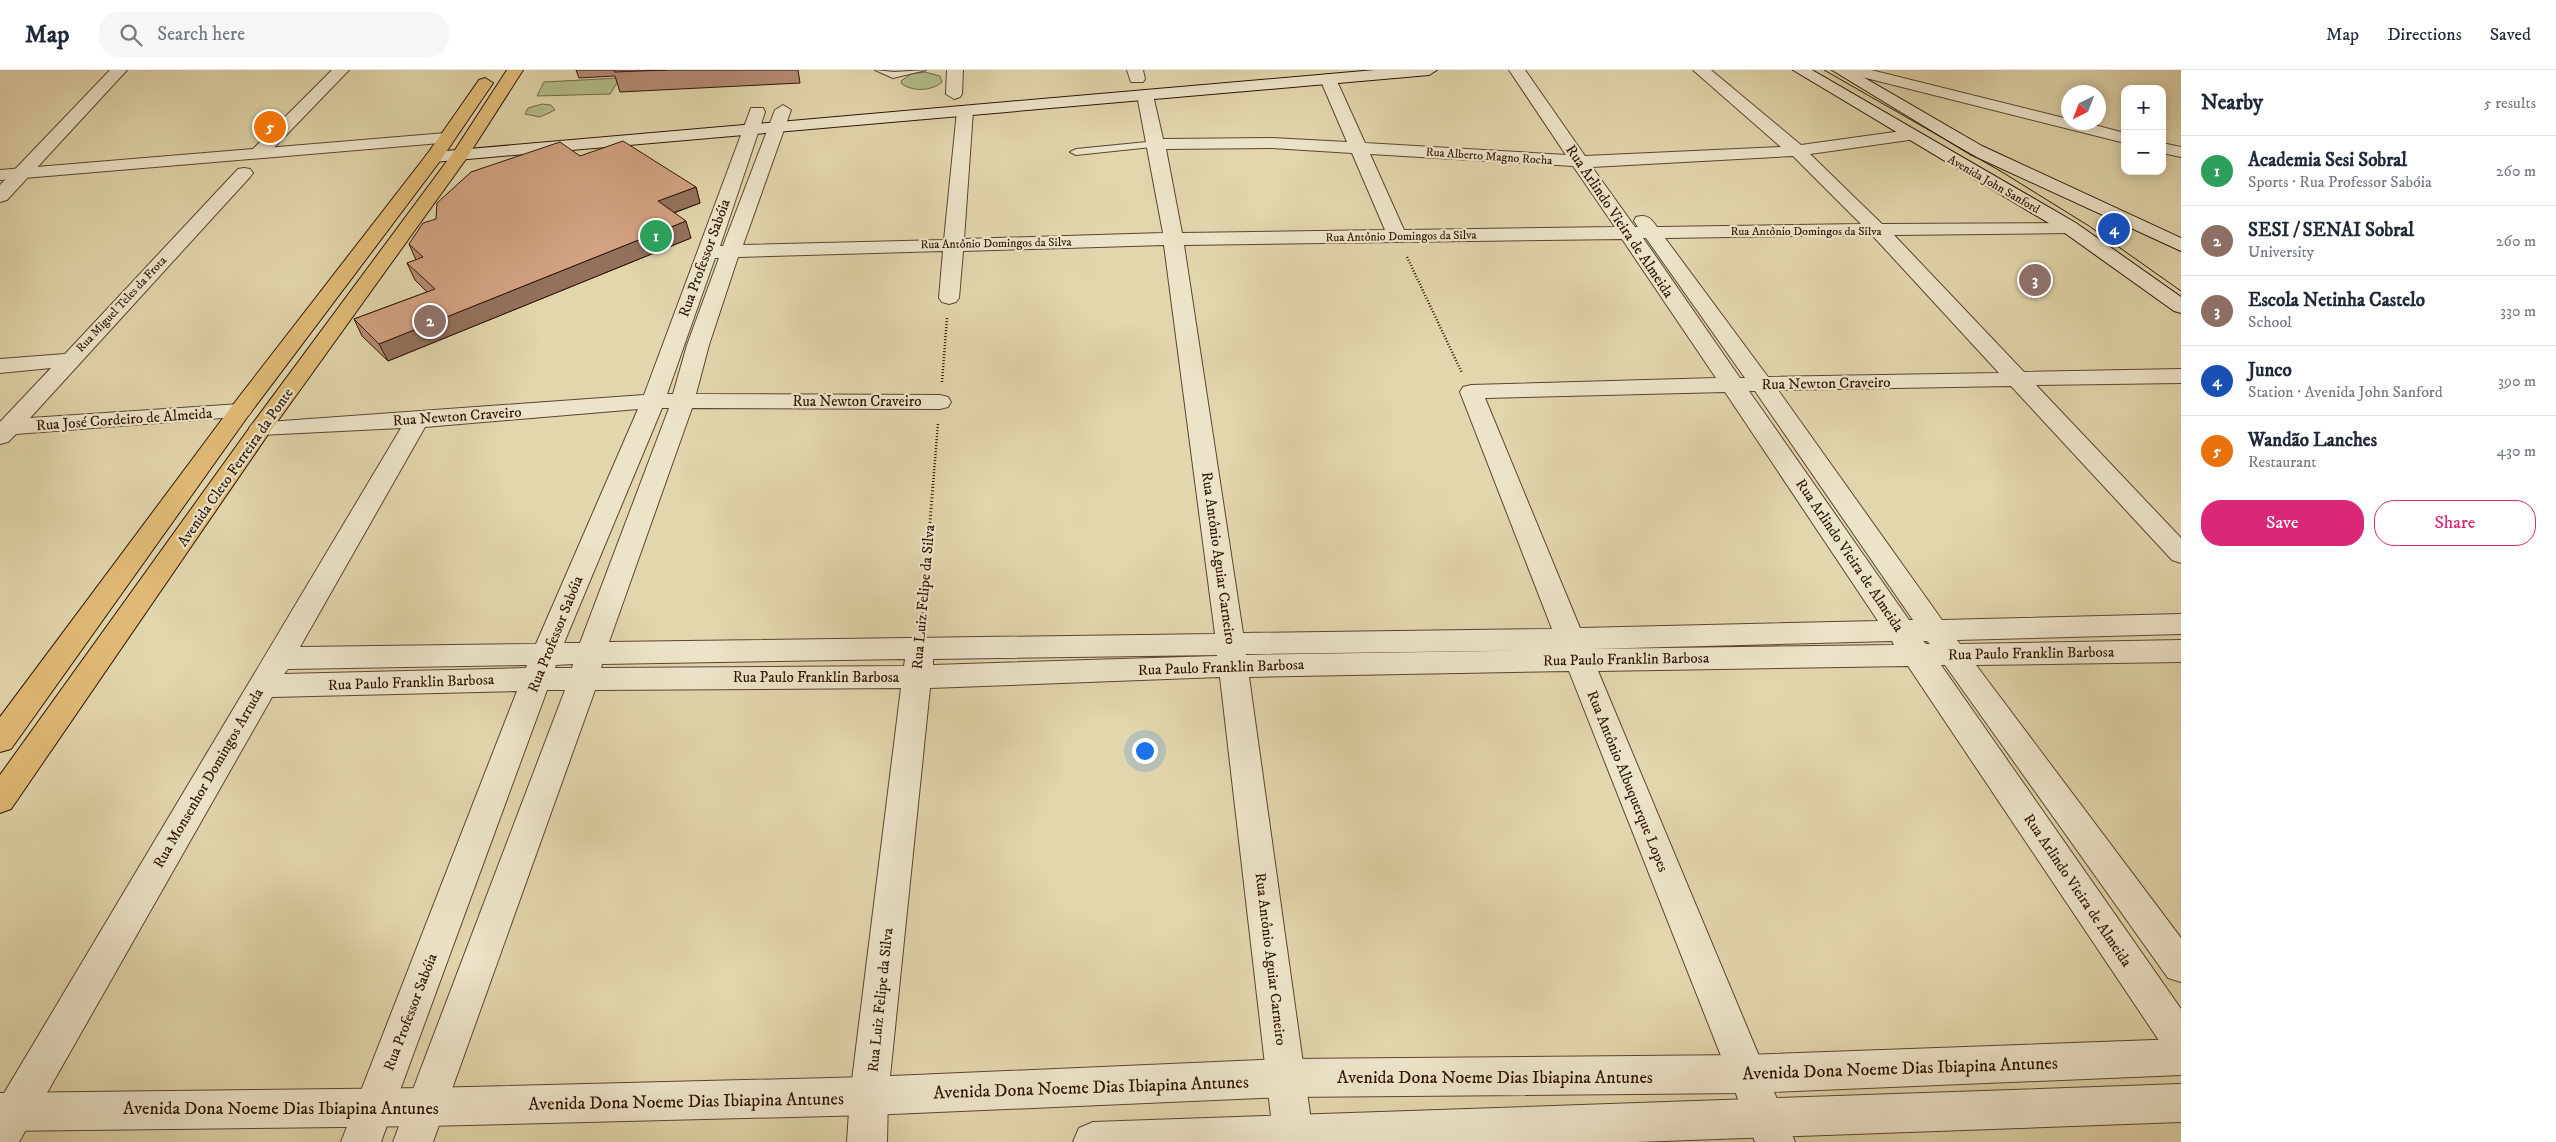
<!DOCTYPE html>
<html lang="en">
<head>
<meta charset="utf-8">
<style>
  :root { --surface:#fff; --page:#f6f6f7; --text:#1f2937; --muted:#747a83; --line:#e0e1e3; --accent:#db2777 }
  body { margin:0; font-family:"IM FELL DW Pica",serif; background:var(--page); color:var(--text) }
  .controls { position:absolute; right:15px; top:15px; display:grid; overflow:hidden; border-radius:10px; box-shadow:0 2px 12px #0003 }
  .controls button { width:45px; height:45px; display:grid; place-items:center; padding:0; border:0; border-bottom:1px solid var(--line); background:var(--surface); color:var(--text); font:25px sans-serif }
  .compass { position:absolute; left:2061px; top:15px; width:45px; height:45px; border-radius:50%; background:var(--surface); box-shadow:0 2px 12px #0003; rotate:222deg }
  .you { position:absolute; left:1144px; top:680px; width:18px; height:18px; margin:-12px; border:4px solid #fff; border-radius:50%; background:#1a73e8; box-shadow:0 0 0 8px #1a73e833 }
  .badge { display:grid; place-items:center; width:32px; height:32px; border-radius:50%; background:var(--accent); color:#fff; font-size:16px; font-weight:700 }
  .pin { position:absolute; translate:-50% -50%; border:2px solid #fff; box-shadow:0 1px 5px #0006 }
  .list { margin:0; padding:0; list-style:none }
  h2 { display:flex; justify-content:space-between; align-items:center; height:65px; margin:0; padding:0 20px; font-size:21px }
  h2 small { font-size:16px; font-weight:400; color:var(--muted) }
  .list li { display:grid; grid-template-columns:32px 1fr auto; gap:15px; align-items:center; box-sizing:border-box; height:70px; padding:0 20px; border-top:1px solid var(--line) }
  .list b { display:block; font-size:19px; white-space:nowrap }
  .list p { margin:0; font-size:16px; white-space:nowrap; color:var(--muted) }
  .list em { font-size:16px; font-style:normal; color:var(--muted) }
  .actions { display:flex; gap:10px; padding:15px 20px }
  .actions a { flex:1; padding:11px 0; border:1px solid var(--accent); border-radius:20px; text-align:center; font-size:18px; color:var(--accent) }
  .actions .main { background:var(--accent); color:#fff }
  .icon { flex:none; width:28px; height:28px; fill:none; stroke:currentColor; stroke-width:2; stroke-linecap:round; stroke-linejoin:round }
  .map { position:relative; flex:none; width:2181px; height:1072px; overflow:hidden }
  header { display:flex; align-items:center; gap:30px; box-sizing:border-box; height:70px; padding:0 25px; background:var(--surface); border-bottom:1px solid var(--line) }
  header strong { font-size:24px }
  nav { display:flex; gap:28px; margin-inline-start:auto; font-size:18px }
  .search { width:350px; height:45px; background:var(--page); display:flex; align-items:center; gap:12px; box-sizing:border-box; padding:0 18px; border-radius:20px; color:var(--muted); font-size:19px }
  main { display:flex }
  aside { flex:1; background:var(--surface) }
  .map>svg:first-child { display:block }
  .green { fill:#b2be8a; stroke:#706a48 }
  .lines { fill:none; stroke-linecap:round; stroke-linejoin:round }
  .service-casing { stroke:#5c4530; stroke-width:2 }
  .minor-casing { stroke:#5c4530; stroke-width:2 }
  .tertiary-casing { stroke:#5c4530; stroke-width:2 }
  .secondary-casing { stroke:#2f1506; stroke-width:2 }
  .primary-casing { stroke:#2f1506; stroke-width:2 }
  .path-far1 { stroke:#2f1506; stroke-width:2.5; stroke-dasharray:1 2; stroke-linecap:butt }
  .path { stroke:#2f1506; stroke-width:3; stroke-dasharray:1 2.5; stroke-linecap:butt }
  .service { fill:#ece4c9; fill-rule:evenodd }
  .minor { fill:#ece4c9; fill-rule:evenodd }
  .tertiary { fill:#ece4c9; fill-rule:evenodd }
  .secondary { fill:#ece4c9; fill-rule:evenodd }
  .primary { fill:#e1bb76; fill-rule:evenodd }
  .tram { stroke:#2f1506; stroke-width:1 }
  .wall { fill:#b58b71; stroke:#2f1506 }
  .shaded-wall { fill:#94715c; stroke:#2f1506 }
  .building { fill:#d3a283; stroke:#2f1506 }
  .labels { text-anchor:middle; stroke-width:4.5; stroke-linejoin:round; paint-order:stroke }
  .far-street-label { font-size:12px; fill:#2f1506; stroke:#ece4c9 }
  .street-label { font-size:15px; fill:#2f1506; stroke:#ece4c9 }
  .near-street-label { font-size:18px; fill:#2f1506; stroke:#ece4c9 }
</style>
</head>
<body>
<header>
<strong>Map</strong>
<div class="search"><svg class="icon" aria-label="search" viewBox="0 0 24 24"><circle cx="10" cy="10" r="6"/><path d="M15 15l6 6"/></svg>Search here</div>
<nav><a>Map</a><a>Directions</a><a>Saved</a></nav>
</header>
<main>
<div class="map">
<svg width="2181" height="1072" viewBox="0 0 2181 1072">
  <rect width="100%" height="100%" fill="#e2d6ac"/>
  <filter id="stains"><feTurbulence type="fractalNoise" baseFrequency=".004" numOctaves="4"/><feColorMatrix values="0 0 0 0 .2 0 0 0 0 .09 0 0 0 0 .02 0 0 0 .5 -.17"/></filter>
  <radialGradient id="worn" r=".72"><stop offset=".6" stop-color="#630" stop-opacity="0"/><stop offset="1" stop-color="#630" stop-opacity=".3"/></radialGradient>
  <path class="green" d="M925,2L940,6L942,12C932,21 913,22 902,14L901,11L911,4Z
    M620,8L610,24L537,26L544,12Z
    M542,34L551,35L555,40L540,47L525,44L528,38Z"/>
  <g class="lines">
    <g class="service-casing">
      <path id="service" d="M875,0L894,2L926,0L893,8Z
        M1157,71L1163,74L1161,76L1076,85L1070,82L1076,79Z"/>
    </g>
    <g class="minor-casing">
      <path id="minor" d="M110,0H127L7,130L0,132V115Z
        M332,0H349L264,88H252L249,84L252,80Z
        M947,0H963L962,24L960,27L954,29L946,24Z
        M1127,0H1143L1145,9L1143,12H1131Z
        M1509,0H1525L1585,86L1781,77L1693,0H1711L1801,75L1909,60L1915,61L1918,65L1915,69L1909,70L1810,84L1882,154L2076,153L2079,157L2076,161L2069,163L1894,165L2024,302L2181,299V313L2036,315L2181,468V493L2172,490L2011,316L1778,320L1942,550L2181,544V564L1957,570L1960,574L2181,570V592L1976,595L2181,868V912L2168,908L1945,595H1941L2181,939V989L2168,984L1908,596L1598,601L1795,1072H1755L1569,601L1249,607L1314,1072H1274L1220,607L930,618L888,1026L887,1072H847L850,1026L901,618L595,620L433,1072H393L565,620H547L381,1072H341L517,621L272,627L19,1072H0V1030L401,358L261,365L253,363L249,358L253,353L644,325L751,38H763L765,42L720,176H723L775,40L783,35L791,40L743,175L944,170L957,41L965,36L973,41L964,169L1163,163L1137,25L1139,22L1145,20L1153,25L1163,69L1272,68L1347,72L1320,9L1328,4L1336,9L1365,73L1566,85ZM1272,78L1352,83L1385,160L1182,163L1166,79ZM1370,84L1573,96L1615,157L1404,160ZM1793,86L1861,154L1657,157C1651,148 1647,144 1636,147L1634,151L1638,157H1635L1592,97ZM1872,165L1999,303L1768,307L1665,168ZM1643,168H1646L1745,308H1740ZM1622,169L1716,308L1471,315L1463,317L1460,322L1552,559L1243,563L1184,175ZM1164,175L1215,564L609,572L692,338L940,339L948,337L951,332L948,327L940,325L696,324L709,275L738,187L943,181L939,228L942,232L949,234L956,232L959,228L963,181ZM715,188H719L687,275L673,324H667ZM1749,321H1755L1913,550H1909ZM1725,322L1878,551L1580,558L1485,328ZM662,338H669L580,573H564ZM638,339L536,574L300,577L425,357ZM1892,571L1894,575L1589,579ZM1923,571H1927L1930,574H1926ZM1561,580L1246,585V584ZM1217,585V586L933,595V589ZM905,589L904,596L601,598L602,594ZM573,594L572,598H555L556,595ZM527,595L526,598L284,604L288,599Z
        M1844,0H1871L2068,49V52H2083L2125,63V73L1846,3Z
        M2162,73L2181,77V87L2162,83Z
        M244,98L250,99L253,103L250,107L30,348L240,334L248,336L252,341L248,346L16,364L8,372L0,374V352L51,298L0,303V289L65,284L238,99Z"/>
    </g>
    <g class="tertiary-casing">
      <path id="tertiary" d="M446,63L452,64L455,68L452,72L0,110V100Z
        M2181,969V1005L1746,1023L1286,1027L869,1045L426,1056L0,1061V1023L426,1018L869,1007L1286,989L1746,985Z
        M2181,1014V1052L1636,1072H1073L1079,1058L1093,1052Z"/>
    </g>
    <g class="secondary-casing">
      <path id="secondary" d="M1375,0H1437L1429,5L434,92L428,91L425,87L428,83L434,82Z
        M1793,0H1812L2076,153L2181,227V243L2174,241L2062,161Z
        M1832,0H1851L1982,76L2181,168V181L1970,84Z"/>
    </g>
    <g class="primary-casing">
      <path id="primary" d="M507,0H523L466,89L269,363L11,739L0,743V705L253,353L453,83Z
        M485,8L493,13L440,91L248,346L11,679L0,682V647L232,336L428,83L479,10Z"/>
    </g>
    <path class="path-far1" d="M1407,187L1462,303
      M942,312L947,248
      M933,415L938,353"/>
    <path class="path" d="M922,554L933,414"/>
    <use href="#service" class="service"/>
    <use href="#minor" class="minor"/>
    <use href="#tertiary" class="tertiary"/>
    <use href="#secondary" class="secondary"/>
    <use href="#primary" class="primary"/>
    <path class="tram" d="M1824,0L2002,102L2089,156L2181,221"/>
  </g>
  <path class="wall" d="M576,0H798L800,13L620,22L615,6L579,8Z
    M580,86L696,117L700,133L674,143L691,168L388,291L362,266L354,249L427,222L415,210L407,193L416,190L409,174L436,149Z"/>
  <path class="shaded-wall" d="M696,117L700,133L662,147L658,131Z
    M686,151L691,168L388,291L379,274Z"/>
  <path class="building" d="M615,0H667L614,2Z
    M623,71L696,117L658,131L686,151L379,274L354,249L435,219L407,193L423,187L409,174L423,153L436,149L437,133L471,102L560,72L580,86Z"/>
  <g class="labels">
    <g class="far-street-label">
      <text transform="translate(1489 86) rotate(4)" y="4">Rua Alberto Magno Rocha</text>
      <text transform="translate(1994 114) rotate(30)" y="4">Avenida John Sanford</text>
      <text x="1806" y="165">Rua Antônio Domingos da Silva</text>
      <text transform="translate(1401 166) rotate(-1)" y="4">Rua Antônio Domingos da Silva</text>
      <text transform="translate(996 173) rotate(-1)" y="4">Rua Antônio Domingos da Silva</text>
      <text transform="translate(121 234) rotate(-47)" y="4">Rua Miguel Teles da Frota</text>
    </g>
    <g class="street-label">
      <text transform="translate(1620 151) rotate(56)" y="5">Rua Arlindo Vieira de Almeida</text>
      <text transform="translate(704 188) rotate(-70)" y="5">Rua Professor Sabóia</text>
      <text transform="translate(1826 313) rotate(-1)" y="5">Rua Newton Craveiro</text>
      <text x="857" y="336">Rua Newton Craveiro</text>
      <text transform="translate(457 346) rotate(-4)" y="5">Rua Newton Craveiro</text>
      <text transform="translate(124 349) rotate(-4)" y="5">Rua José Cordeiro de Almeida</text>
      <text transform="translate(235 397) rotate(-55)" y="5">Avenida Cleto Ferreira da Ponte</text>
      <text transform="translate(1850 485) rotate(56)" y="5">Rua Arlindo Vieira de Almeida</text>
      <text transform="translate(1219 488) rotate(82)" y="5">Rua Antônio Aguiar Carneiro</text>
      <text transform="translate(923 527) rotate(-85)" y="5">Rua Luiz Felipe da Silva</text>
      <text transform="translate(555 564) rotate(-68)" y="5">Rua Professor Sabóia</text>
      <text transform="translate(2031 583) rotate(-1)" y="5">Rua Paulo Franklin Barbosa</text>
      <text transform="translate(1626 589) rotate(-1)" y="5">Rua Paulo Franklin Barbosa</text>
      <text transform="translate(1221 597) rotate(-2)" y="5">Rua Paulo Franklin Barbosa</text>
      <text x="816" y="612">Rua Paulo Franklin Barbosa</text>
      <text transform="translate(411 612) rotate(-2)" y="5">Rua Paulo Franklin Barbosa</text>
      <text transform="translate(208 708) rotate(-60)" y="5">Rua Monsenhor Domingos Arruda</text>
      <text transform="translate(1628 711) rotate(68)" y="5">Rua Antônio Albuquerque Lopes</text>
      <text transform="translate(2078 820) rotate(56)" y="5">Rua Arlindo Vieira de Almeida</text>
      <text transform="translate(1271 889) rotate(83)" y="5">Rua Antônio Aguiar Carneiro</text>
      <text transform="translate(880 930) rotate(-84)" y="5">Rua Luiz Felipe da Silva</text>
      <text transform="translate(410 942) rotate(-69)" y="5">Rua Professor Sabóia</text>
    </g>
    <g class="near-street-label">
      <text transform="translate(1900 998) rotate(-2)" y="6">Avenida Dona Noeme Dias Ibiapina Antunes</text>
      <text x="1495" y="1013">Avenida Dona Noeme Dias Ibiapina Antunes</text>
      <text transform="translate(1091 1017) rotate(-2)" y="6">Avenida Dona Noeme Dias Ibiapina Antunes</text>
      <text transform="translate(686 1031) rotate(-1)" y="6">Avenida Dona Noeme Dias Ibiapina Antunes</text>
      <text x="281" y="1044">Avenida Dona Noeme Dias Ibiapina Antunes</text>
    </g>
  </g>
  <rect width="100%" height="100%" filter="url(#stains)"/>
  <rect width="100%" height="100%" fill="url(#worn)"/>
</svg>
<div class="controls">
<button>+</button>
<button>−</button>
</div>
<svg class="compass" viewBox="-18 -18 36 36"><path d="M0-13l5 13h-10z" fill="#e53935"/><path d="M0 13l5-13h-10z" fill="#747a83"/></svg>
<div class="you"></div>
<div class="pin badge" style="left:656px;top:166px;background:#2e9e5b">1</div>
<div class="pin badge" style="left:430px;top:251px;background:#8d6e63">2</div>
<div class="pin badge" style="left:2035px;top:210px;background:#8d6e63">3</div>
<div class="pin badge" style="left:2114px;top:159px;background:#1a4fb4">4</div>
<div class="pin badge" style="left:270px;top:57px;background:#e8710a">5</div>
</div>
<aside>
<h2>Nearby<small>5 results</small></h2>
<ul class="list">
<li><span class="badge" style="background:#2e9e5b">1</span><div><b>Academia Sesi Sobral</b><p>Sports · Rua Professor Sabóia</p></div><em>260 m</em></li>
<li><span class="badge" style="background:#8d6e63">2</span><div><b>SESI / SENAI Sobral</b><p>University</p></div><em>260 m</em></li>
<li><span class="badge" style="background:#8d6e63">3</span><div><b>Escola Netinha Castelo</b><p>School</p></div><em>330 m</em></li>
<li><span class="badge" style="background:#1a4fb4">4</span><div><b>Junco</b><p>Station · Avenida John Sanford</p></div><em>390 m</em></li>
<li><span class="badge" style="background:#e8710a">5</span><div><b>Wandão Lanches</b><p>Restaurant</p></div><em>430 m</em></li>
</ul>
<div class="actions"><a class="main">Save</a><a>Share</a></div>
</aside>
</main>
</body>
</html>
